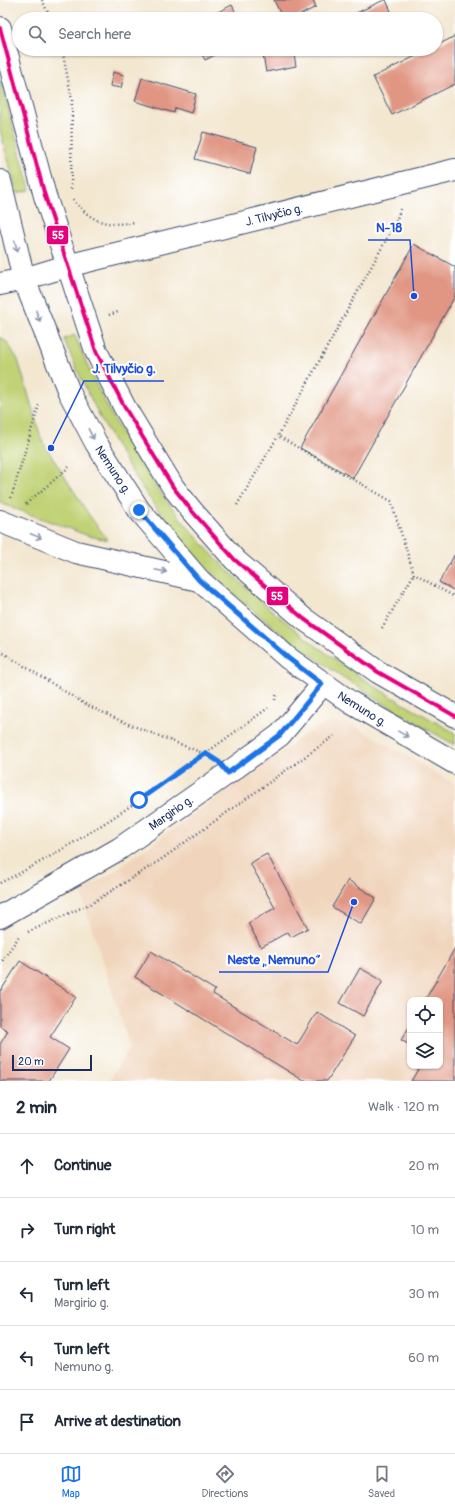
<!DOCTYPE html>
<html lang="en">
<head>
<meta charset="utf-8">
<style>
  :root { --surface:#fff; --page:#f6f6f7; --text:#1f2937; --muted:#747a83; --line:#e0e1e3; --accent:#1a73e8 }
  body { margin:0; font-family:Pangolin,sans-serif; background:var(--page); color:var(--text) }
  .controls { position:absolute; right:12px; bottom:12px; display:grid; overflow:hidden; border-radius:8px; box-shadow:0 1px 3px #0004 }
  .controls button { width:36px; height:36px; display:grid; place-items:center; padding:0; border:0; border-bottom:1px solid var(--line); background:var(--surface); color:var(--text); font:20px sans-serif }
  .scale { position:absolute; left:12px; bottom:10px; width:80px; box-sizing:border-box; padding-left:4px; border:2px solid #1b2f5e; border-top:0; font-size:11px; line-height:14px; white-space:nowrap; color:#1b2f5e; -webkit-text-stroke:3px #fff; paint-order:stroke }
  .stop { position:absolute; width:12px; height:12px; margin:-9px; border:3px solid #1a73e8; border-radius:50%; background:#fff }
  .stop.end { background:#1a73e8; border-color:#fff; box-shadow:0 1px 4px #0008 }
  .list { margin:0; padding:0; list-style:none }
  h2 { display:flex; justify-content:space-between; align-items:center; height:52px; margin:0; padding:0 16px; font-size:17px }
  h2 small { font-size:13px; font-weight:400; color:var(--muted) }
  .list li { display:grid; grid-template-columns:26px 1fr auto; gap:12px; align-items:center; box-sizing:border-box; height:64px; padding:0 16px; border-top:1px solid var(--line) }
  .list b { display:block; font-size:15px; white-space:nowrap }
  .list p { margin:0; font-size:13px; white-space:nowrap; color:var(--muted) }
  .list em { font-size:13px; font-style:normal; color:var(--muted) }
  .icon { flex:none; width:22px; height:22px; fill:none; stroke:currentColor; stroke-width:2; stroke-linecap:round; stroke-linejoin:round }
  .map { position:relative; flex:none; width:455px; height:1081px; overflow:hidden }
  .search { position:absolute; background:var(--surface); box-shadow:0 1px 3px #0004; left:12px; right:12px; top:12px; height:44px; display:flex; align-items:center; gap:10px; box-sizing:border-box; padding:0 14px; border-radius:22px; color:var(--muted); font-size:15px }
  .sheet { height:372px; background:var(--surface) }
  nav { display:flex; justify-content:space-around; align-items:center; box-sizing:border-box; height:56px; border-top:1px solid var(--line); background:var(--surface); font-size:11px; color:var(--muted) }
  nav a { display:grid; justify-items:center; gap:2px }
  nav .on { color:var(--accent) }
  .map>svg:first-child { display:block }
  .built { fill:#f0d5bc; fill-rule:evenodd }
  .green { fill:#c0d275; stroke:#6e806a }
  .building { fill:#e19683 }
  .lines { fill:none; stroke-linecap:round; stroke-linejoin:round }
  .street-casing { stroke:#3b4b6f; stroke-width:24 }
  .secondary-casing { stroke:#3b4b6f; stroke-width:24 }
  .primary-casing { stroke:#3b4b6f; stroke-width:24 }
  .path { stroke:#3b4b6f; stroke-width:2.5; stroke-dasharray:1 3; stroke-linecap:butt }
  .street { stroke:#fff; stroke-width:22 }
  .secondary { stroke:#fff; stroke-width:22 }
  .primary { stroke:#fff; stroke-width:22 }
  .bus-1-casing { stroke:#fff; stroke-width:7 }
  .bus-1 { stroke:#e5007d; stroke-width:4 }
  .oneway { stroke:#8d97ae }
  .route { stroke:#1a73e8; stroke-width:5 }
  .labels { text-anchor:middle; stroke-width:4; stroke-linejoin:round; paint-order:stroke }
  .street-label { font-size:12px; fill:#1b2f5e; stroke:#fff }
  .leader { fill:none; stroke:#1d4ed8; stroke-width:1.5 }
  .callout-dot { fill:#1d4ed8; stroke:#fff; stroke-width:1.5 }
  .callout-label { font-size:13px; text-anchor:middle; font-weight:bold; fill:#1d4ed8; stroke:#fff; stroke-width:4; stroke-linejoin:round; paint-order:stroke }
  .line-badge { stroke:#fff; stroke-width:1.5 }
  .badge-label { font-size:11px; text-anchor:middle; font-weight:bold; fill:#fff }
</style>
</head>
<body>
<div class="map">
<svg width="455" height="1081" viewBox="0 0 455 1081">
  <rect width="100%" height="100%" fill="#fff"/>
  <filter id="ink" filterUnits="userSpaceOnUse"><feTurbulence type="fractalNoise" baseFrequency=".025" numOctaves="2"/><feDisplacementMap in="SourceGraphic" scale="8" xChannelSelector="R" yChannelSelector="G"/><feConvolveMatrix kernelMatrix="1 2 1 2 8 2 1 2 1" color-interpolation-filters="sRGB"/></filter>
  <filter id="wash" filterUnits="userSpaceOnUse"><feTurbulence type="fractalNoise" baseFrequency=".012" numOctaves="4" result="noise"/><feDisplacementMap in="SourceGraphic" scale="16" xChannelSelector="R" yChannelSelector="G"/><feGaussianBlur stdDeviation="0.9" result="paint"/><feColorMatrix in="noise" values="0 0 0 0 0 0 0 0 0 0 0 0 0 0 0 0 0 1.4 0 .05"/><feComposite in="paint" operator="in"/></filter>
  <g filter="url(#wash)">
    <rect width="100%" height="100%" fill="#f3e7d0"/>
    <path class="built" d="M331,722L350,723L455,784V1081H109L130,1047L80,891L110,874L313,729ZM410,1000H440V1066H410Z"/>
    <path class="green" d="M0,78L30,190L17,193L0,130Z
      M75,335C133,485 225,585 356,674C388,696 422,714 455,733V745C372,698 292,648 222,583C153,518 99,426 64,339Z
      M0,337L7,342L18,360L42,441L91,518L108,540L89,536L0,503Z"/>
    <g id="blocks">
      <path class="building" d="M274,0H313L316,7L292,19H283Z
        M384,0H386L394,18L354,19L352,15Z
        M232,5L239,19H204Z
        M455,36V84L392,115L373,77L430,49H436V46Z
        M199,49H226L205,60Z
        M262,49H293L296,66L266,72Z
        M113,72L124,75L121,88L110,86Z
        M142,78L196,94L191,113L175,108L174,113L135,101Z
        M203,132L257,147L250,174L195,159Z
        M414,244L455,267V296L353,478L300,448Z
        M455,554V591L439,582Z
        M267,854L308,928L291,937L288,932L261,947L248,923L275,908L250,863Z
        M348,880L376,898L361,924L332,907Z
        M455,948V1081H411L420,1066H440V1000H425Z
        M151,951L215,990L213,994L297,1045L317,1012L355,1036L327,1081H304L135,977Z
        M20,961L76,997L50,1037L69,1049L49,1081H0V1044L8,1031L0,1026V992Z
        M360,968L383,981L363,1016L340,1003Z
        M410,1026V1045L401,1040Z"/>
    </g>
  </g>
  <g filter="url(#ink)">
    <use href="#blocks" fill-opacity="0" stroke="#3b4b6f" stroke-width="1"/>
    <g class="lines">
      <g class="street-casing">
        <path id="street" d="M0,917L119,849L228,773L280,735L323,684"/>
      </g>
      <g class="secondary-casing">
        <path id="secondary" d="M0,28L45,196L96,351L125,408L173,487L192,511L235,560L304,619L378,672L455,716
          M0,181L24,279L69,392L96,443L139,510L199,580L288,658L350,702L455,763"/>
      </g>
      <g class="primary-casing">
        <path id="primary" d="M0,284L24,279L67,266L455,170
          M0,521L76,552L199,580"/>
      </g>
      <path class="path" d="M42,0L51,19
        M62,49L72,100L71,191
        M73,199C90,222 107,227 135,222
        M400,209L396,222L278,436L391,501L414,574L455,597
        M109,315L118,312
        M11,498L39,405
        M26,504L69,467
        M237,505L278,436
        M382,628L414,574
        M0,651L85,704L121,721L210,756
        M275,700L277,693
        M0,883C96,836 182,770 268,708
        M28,932L92,903L159,861L334,736
        M0,964L20,935"/>
      <use href="#street" class="street"/>
      <use href="#secondary" class="secondary"/>
      <use href="#primary" class="primary"/>
      <g class="bus-1-casing">
        <path id="bus-1" d="M0,28L45,196L96,351L125,408L173,487L192,511L235,560L304,619L378,672L455,716"/>
      </g>
      <use href="#bus-1" class="bus-1"/>
    </g>
    <defs><path id="oneway-shaft" d="M-6 0H5M1.5-3L5.5 0L1.5 3" fill="none" stroke-width="1.6" stroke-linecap="round" stroke-linejoin="round"/></defs>
    <g class="oneway">
      <use href="#oneway-shaft" transform="translate(16 246) rotate(76)"/>
      <use href="#oneway-shaft" transform="translate(38 316) rotate(69)"/>
      <use href="#oneway-shaft" transform="translate(91 434) rotate(62)"/>
      <use href="#oneway-shaft" transform="translate(36 536) rotate(22)"/>
      <use href="#oneway-shaft" transform="translate(161 571) rotate(12)"/>
      <use href="#oneway-shaft" transform="translate(403 734) rotate(29)"/>
    </g>
  </g>
  <g class="lines" filter="url(#ink)">
    <path class="route" d="M139,510L199,580L288,658L322,684L280,735L228,773L219,762L205,753L139,800"/>
  </g>
  <g class="labels">
    <g class="street-label">
      <text transform="translate(274 215) rotate(-14)" y="4">J. Tilvyčio g.</text>
      <text transform="translate(113 470) rotate(57)" y="4">Nemuno g.</text>
      <text transform="translate(362 709) rotate(32)" y="4">Nemuno g.</text>
      <text transform="translate(171 813) rotate(-35)" y="4">Margirio g.</text>
    </g>
  </g>
  <path class="leader" d="M414 296L410 240H368M51 448L84 381H164M354 902L328 972H219"/>
  <g class="callout-dot">
    <circle cx="414" cy="296" r="4"/>
    <circle cx="51" cy="448" r="4"/>
    <circle cx="354" cy="902" r="4"/>
  </g>
  <g class="callout-label">
    <text x="389" y="232">N-18</text>
    <text x="124" y="373">J. Tilvyčio g.</text>
    <text x="274" y="964">Neste „Nemuno“</text>
  </g>
  <g class="line-badge">
    <rect x="46" y="225" width="23" height="20" rx="4" fill="#e5007d"/>
    <rect x="266" y="586" width="23" height="20" rx="4" fill="#e5007d"/>
  </g>
  <g class="badge-label">
    <text x="58" y="239">55</text>
    <text x="277" y="600">55</text>
  </g>
</svg>
<div class="controls">
<button><svg class="icon" aria-label="locate" viewBox="0 0 24 24"><circle cx="12" cy="12" r="6"/><path d="M12 2v4M12 18v4M2 12h4M18 12h4"/></svg></button>
<button><svg class="icon" aria-label="layers" viewBox="0 0 24 24"><path d="M12 4l9 5-9 5-9-5zM3 14l9 5 9-5"/></svg></button>
</div>
<div class="scale">20 m</div>
<div class="stop" style="left:139px;top:800px"></div>
<div class="stop end" style="left:139px;top:510px"></div>
<div class="search"><svg class="icon" aria-label="search" viewBox="0 0 24 24"><circle cx="10" cy="10" r="6"/><path d="M15 15l6 6"/></svg>Search here</div>
</div>
<section class="sheet">
<h2>2 min<small>Walk · 120 m</small></h2>
<ul class="list">
<li><svg class="icon" aria-label="ahead" viewBox="0 0 24 24"><path d="M12 20V5M6 11l6-6 6 6"/></svg><div><b>Continue</b></div><em>20 m</em></li>
<li><svg class="icon" aria-label="right" viewBox="0 0 24 24"><path d="M7 20v-9h11M14 6l5 5-5 5"/></svg><div><b>Turn right</b></div><em>10 m</em></li>
<li><svg class="icon" aria-label="left" viewBox="0 0 24 24"><path d="M17 20v-9H6M10 6l-5 5 5 5"/></svg><div><b>Turn left</b><p>Margirio g.</p></div><em>30 m</em></li>
<li><svg class="icon" aria-label="left" viewBox="0 0 24 24"><path d="M17 20v-9H6M10 6l-5 5 5 5"/></svg><div><b>Turn left</b><p>Nemuno g.</p></div><em>60 m</em></li>
<li><svg class="icon" aria-label="arrive" viewBox="0 0 24 24"><path d="M6 21V4h12l-3 4 3 4H6"/></svg><div><b>Arrive at destination</b></div></li>
</ul>
</section>
<nav>
<a class="on"><svg class="icon" aria-label="map" viewBox="0 0 24 24"><path d="M3 6l6-2 6 2 6-2v14l-6 2-6-2-6 2zM9 4v14M15 6v14"/></svg>Map</a>
<a><svg class="icon" aria-label="directions" viewBox="0 0 24 24"><path d="M12 3l9 9-9 9-9-9zM9 14v-3h6M13 9l2 2-2 2"/></svg>Directions</a>
<a><svg class="icon" aria-label="saved" viewBox="0 0 24 24"><path d="M7 4h10v16l-5-4-5 4z"/></svg>Saved</a>
</nav>
</body>
</html>
